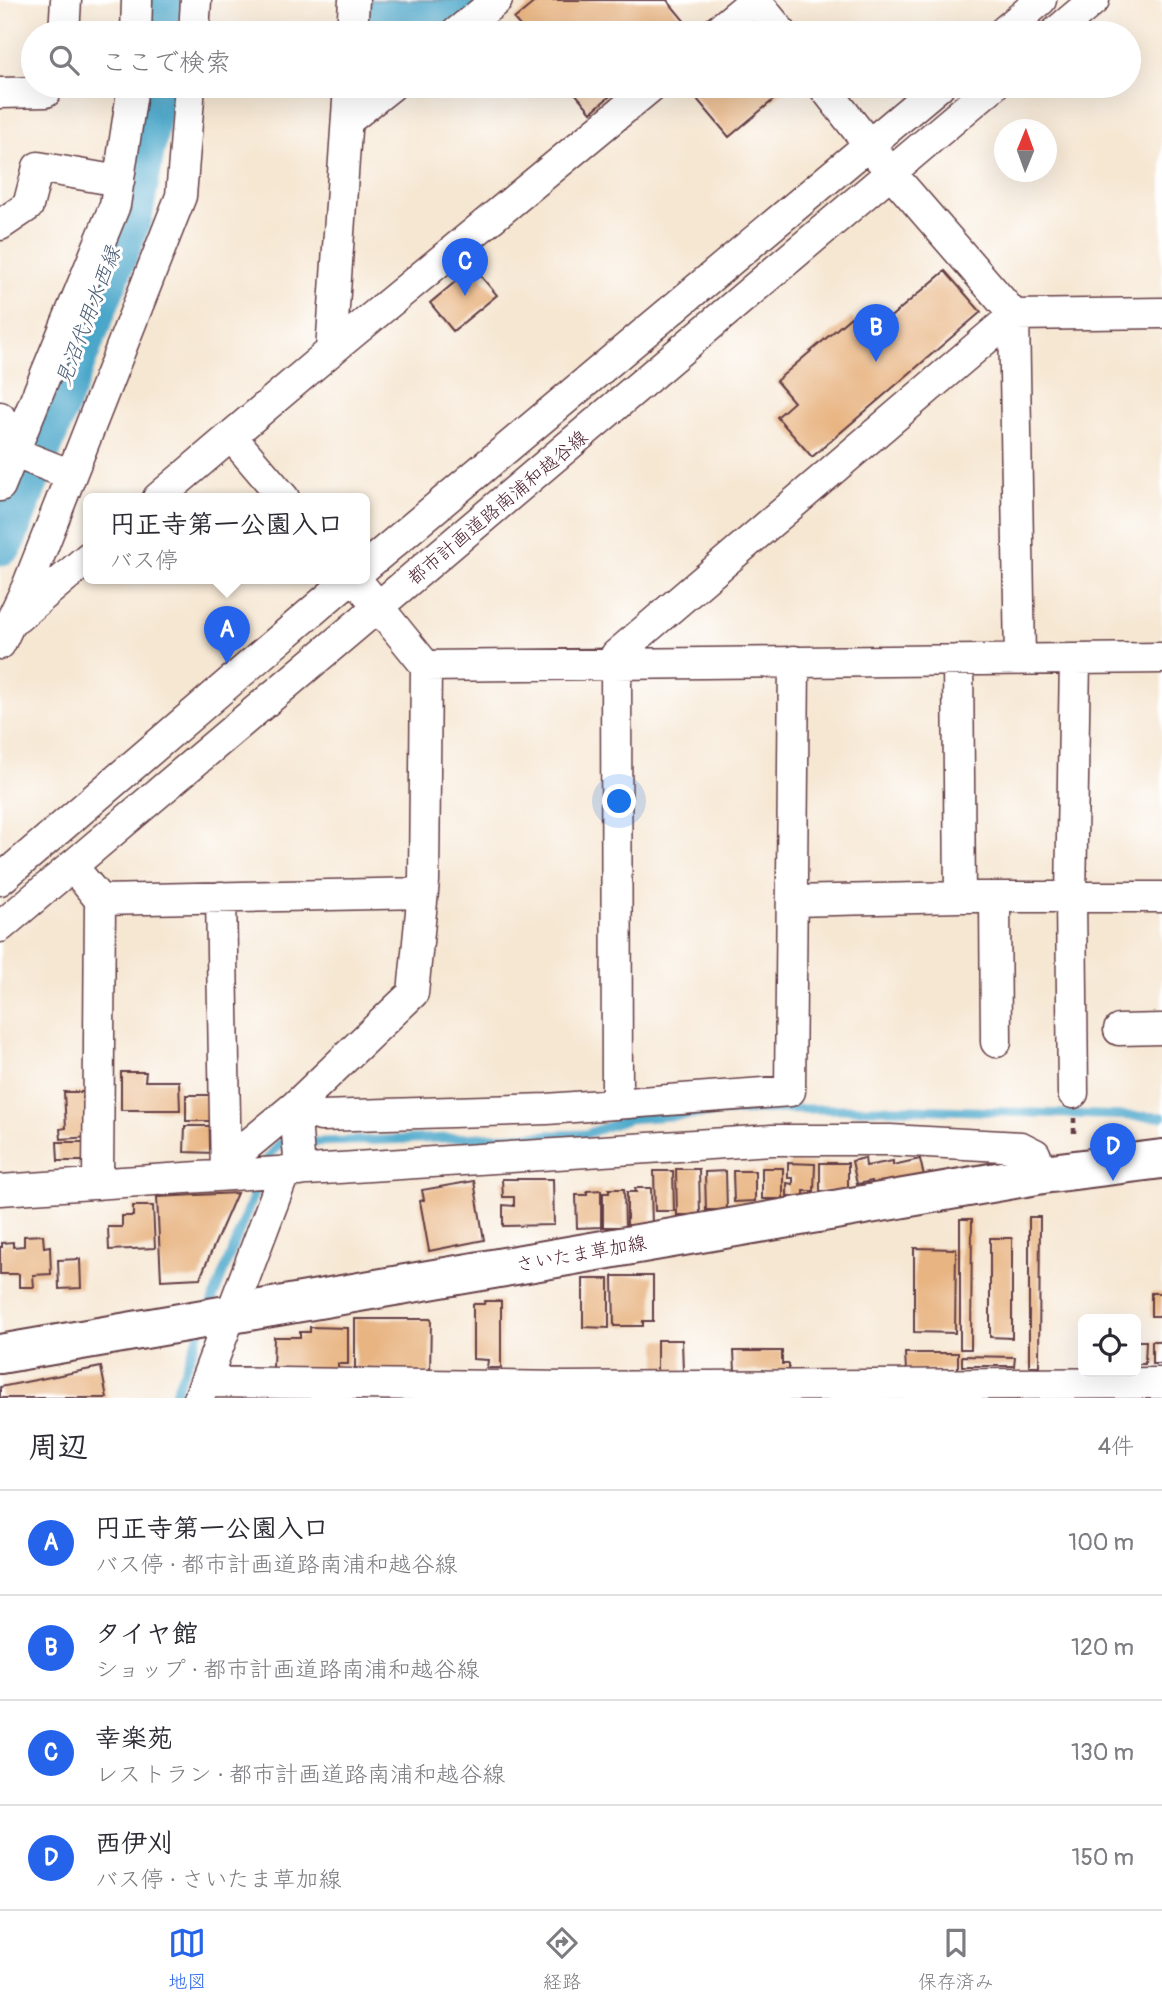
<!DOCTYPE html>
<html lang="ja">
<head>
<meta charset="utf-8">
<style>
  :root { --surface:#fff; --page:#f7f7f7; --text:#2b2b33; --muted:#7c7c81; --line:#e1e1e2; --accent:#2563eb }
  body { margin:0; font-family:Pangolin,"Klee One",sans-serif; background:var(--page); color:var(--text) }
  .controls { position:absolute; right:21px; bottom:21px; display:grid; overflow:hidden; border-radius:10px; box-shadow:0 7px 28px #0002 }
  .controls button { width:63px; height:63px; display:grid; place-items:center; padding:0; border:0; border-bottom:2px solid var(--line); background:var(--surface); color:var(--text); font:35px sans-serif }
  .compass { position:absolute; left:994px; top:119px; width:63px; height:63px; border-radius:50%; background:var(--surface); box-shadow:0 7px 28px #0002; rotate:1deg }
  .you { position:absolute; left:620px; top:802px; width:24px; height:24px; margin:-18px; border:5px solid #fff; border-radius:50%; background:#1a73e8; box-shadow:0 0 0 10px #1a73e833 }
  .badge { display:grid; place-items:center; width:46px; height:46px; border-radius:50%; background:var(--accent); color:#fff; font-size:23px; font-weight:700 }
  .pin { position:absolute; translate:-50% -58px; filter:drop-shadow(0 2px 4px #0008) }
  .pin::after { content:''; position:absolute; top:37px; width:24px; height:21px; background:inherit; clip-path:polygon(0 0,100% 0,50% 100%) }
  .popup { position:absolute; left:83px; top:493px; width:287px; height:91px; box-sizing:border-box; display:grid; place-content:center; border-radius:10px; background:var(--surface); filter:drop-shadow(0 2px 5px #0005); font-size:23px; white-space:nowrap; color:var(--muted) }
  .popup b { font-size:26px; color:var(--text) }
  .popup::after { content:''; position:absolute; left:50%; top:100%; margin-left:-14px; border:14px solid transparent; border-top-color:var(--surface) }
  .list { margin:0; padding:0; list-style:none }
  h2 { display:flex; justify-content:space-between; align-items:center; height:91px; margin:0; padding:0 28px; font-size:30px }
  h2 small { font-size:23px; font-weight:400; color:var(--muted) }
  .list li { display:grid; grid-template-columns:46px 1fr auto; gap:21px; align-items:center; box-sizing:border-box; height:105px; padding:0 28px; border-top:2px solid var(--line) }
  .list b { display:block; font-size:26px; white-space:nowrap }
  .list p { margin:0; font-size:23px; white-space:nowrap; color:var(--muted) }
  .list em { font-size:23px; font-style:normal; color:var(--muted) }
  .icon { flex:none; width:38px; height:38px; fill:none; stroke:currentColor; stroke-width:2; stroke-linecap:round; stroke-linejoin:round }
  .map { position:relative; flex:none; width:1162px; height:1398px; overflow:hidden }
  .search { position:absolute; background:var(--surface); box-shadow:0 7px 28px #0002; left:21px; right:21px; top:21px; height:77px; display:flex; align-items:center; gap:18px; box-sizing:border-box; padding:0 24px; border-radius:38px; color:var(--muted); font-size:26px }
  .sheet { height:511px; background:var(--surface) }
  nav { display:flex; justify-content:space-around; align-items:center; box-sizing:border-box; height:98px; border-top:2px solid var(--line); background:var(--surface); font-size:19px; color:var(--muted) }
  nav a { display:grid; justify-items:center; gap:4px }
  nav .on { color:var(--accent) }
  .map>svg:first-child { display:block }
  .water { fill:#4ca7ca; stroke:#4b637a; stroke-width:2 }
  .lines { fill:none; stroke-linecap:round; stroke-linejoin:round }
  .stream { stroke:#4ca7ca; stroke-width:9 }
  .river { stroke:#4ca7ca; stroke-width:51 }
  .building { fill:#e8b481 }
  .minor-casing { stroke:#643d44; stroke-width:33 }
  .major-casing { stroke:#643d44; stroke-width:42 }
  .path { stroke:#643d44; stroke-width:4.5; stroke-dasharray:5 5; stroke-linecap:butt }
  .minor { stroke:#fff; stroke-width:30 }
  .major { stroke:#fff; stroke-width:38 }
  .labels { text-anchor:middle; stroke-width:6; stroke-linejoin:round; paint-order:stroke }
  .street-label { font-size:19px; fill:#4a1f2b; stroke:#fff }
  .water-label { font-size:21px; font-style:italic; fill:#4b5c73; stroke:#fff }
</style>
</head>
<body>
<div class="map">
<svg width="1162" height="1398" viewBox="0 0 1162 1398">
  <rect width="100%" height="100%" fill="#fff"/>
  <filter id="ink" filterUnits="userSpaceOnUse"><feTurbulence type="fractalNoise" baseFrequency=".0143" numOctaves="2"/><feDisplacementMap in="SourceGraphic" scale="14" xChannelSelector="R" yChannelSelector="G"/><feConvolveMatrix kernelMatrix="1 2 1 2 8 2 1 2 1" color-interpolation-filters="sRGB"/></filter>
  <filter id="wash" filterUnits="userSpaceOnUse"><feTurbulence type="fractalNoise" baseFrequency=".00686" numOctaves="4" result="noise"/><feDisplacementMap in="SourceGraphic" scale="28" xChannelSelector="R" yChannelSelector="G"/><feGaussianBlur stdDeviation="1.57" result="paint"/><feColorMatrix in="noise" values="0 0 0 0 0 0 0 0 0 0 0 0 0 0 0 0 0 1.4 0 .05"/><feComposite in="paint" operator="in"/></filter>
  <g filter="url(#wash)">
    <rect width="100%" height="100%" fill="#f6e7d3"/>
    <path class="water" d="M367,0H482L443,33H364Z"/>
    <g class="lines">
      <path class="stream" d="M209,1309L268,1158L280,1143L586,1134L629,1119L770,1109H912L1162,1117
        M173,1398L200,1332"/>
      <path class="river" d="M154,33L156,0
        M0,540L127,217L151,86"/>
    </g>
    <g id="blocks">
      <path class="building" d="M537,0H667L691,29L686,33H526L514,19Z
        M569,86H622L591,112Z
        M686,86H790L729,137Z
        M473,267L497,295L453,331L430,303Z
        M945,271L981,312L812,457L777,417L794,402L776,381L851,317L868,336Z
        M121,1072H146L145,1081H179L180,1110H121Z
        M64,1092H89L90,1137L61,1139L60,1129L66,1128Z
        M186,1095H210V1121H186Z
        M185,1126H216L215,1153L184,1152Z
        M57,1142H91V1161H58Z
        M865,1158L866,1166L893,1161V1165L920,1159L924,1176L873,1186L872,1181L857,1184L852,1161Z
        M788,1163L815,1164L814,1191H804V1196H787V1183L793,1184V1178H788Z
        M820,1163H848V1191H820Z
        M762,1168H783V1199H762Z
        M676,1169H699L700,1215H677Z
        M654,1171H673L674,1211H655Z
        M726,1171L727,1210H706L705,1172Z
        M733,1171H755V1201L734,1202Z
        M502,1179H553L554,1225L503,1226V1205L514,1206V1197H503Z
        M474,1181L484,1240L429,1251L420,1201L424,1200L422,1190Z
        M635,1188H651L652,1225H627V1192H636Z
        M609,1189H624L625,1227H603V1193H609Z
        M601,1190V1227L577,1228L576,1195H587V1191Z
        M237,1193L200,1278L161,1280L157,1197Z
        M133,1206H153L155,1248L109,1250L108,1227H122V1216H133Z
        M1029,1217H1040L1039,1366H1029Z
        M960,1219H972L971,1349H960Z
        M43,1235L44,1247L50,1246L51,1274L33,1275L34,1287H19V1274H0V1247H2V1243L13,1242V1247L24,1246V1236Z
        M990,1238H1012V1338L990,1337Z
        M914,1248L956,1249L955,1333L914,1332Z
        M80,1259L81,1288L59,1289L58,1260Z
        M613,1276H653V1321H643V1326H614Z
        M583,1279H609V1328L583,1327Z
        M1151,1293H1162V1316H1151Z
        M485,1301H501V1368H487L488,1360L473,1359V1304H484Z
        M355,1319H431L430,1374L375,1373V1369L355,1368Z
        M310,1327L348,1328V1364H338V1369L273,1368L274,1337H300V1332H310Z
        M657,1340H682L683,1372H657Z
        M1136,1341H1146L1145,1364H1136Z
        M1152,1341H1162V1364H1152Z
        M734,1351H782V1364H789V1371H735Z
        M905,1353H958V1370H906Z
        M962,1356L1015,1357L1014,1366H962Z
        M101,1367L107,1398H0V1387Z"/>
    </g>
  </g>
  <g filter="url(#ink)">
    <use href="#blocks" fill-opacity="0" stroke="#643d44" stroke-width="2"/>
    <g class="lines">
      <g class="minor-casing">
        <path id="minor" d="M64,33L66,0
          M136,33L137,0
          M194,33L196,0
          M352,33L354,0
          M456,33L497,0
          M715,33L755,0L782,33
          M1002,33L1041,0
          M1055,33L1094,0
          M823,86L891,173L1014,315L1162,313
          M0,93L46,92L48,86
          M347,121L391,86
          M0,225L28,206L38,167L119,181
          M1014,315L1020,659
          M331,351L349,86
          M0,417L13,452L71,475
          M231,436L284,498
          M0,486L115,205L133,86
          M158,498L331,351L652,86
          M365,567L939,86
          M355,578L426,666L1162,658
          M17,618L89,557
          M0,644L27,587L181,196L190,86
          M958,660L960,897
          M73,867L100,900L423,893
          M0,880L351,578
          M221,897L226,1175
          M995,897L996,1042
          M792,901L960,897H1162
          M0,927L993,86
          M1119,1030L1162,1029
          M1073,1093L1071,897L1075,659
          M617,1104L616,655L1014,315
          M226,1163L295,1106L321,1116L547,1109L790,1091L794,661
          M300,1171L295,1106L413,993L424,881L426,666
          M98,1184L100,900
          M0,1190L772,1140H890L1021,1147L1035,1154L1043,1174
          M205,1382L564,1387L1162,1383
          M199,1398L285,1171"/>
      </g>
      <g class="major-casing">
        <path id="major" d="M0,1354L1043,1174L1162,1159"/>
      </g>
      <path class="path" d="M1074,1118V1138"/>
      <use href="#minor" class="minor"/>
      <use href="#major" class="major"/>
    </g>
  </g>
  <g class="labels">
    <g class="street-label">
      <text transform="translate(497 507) rotate(-40)" y="7">都市計画道路南浦和越谷線</text>
      <text transform="translate(581 1253) rotate(-10)" y="7">さいたま草加線</text>
    </g>
    <g class="water-label">
      <text transform="translate(88 316) rotate(-69)" y="7">見沼代用水西縁</text>
    </g>
  </g>
</svg>
<div class="controls">
<button><svg class="icon" aria-label="locate" viewBox="0 0 24 24"><circle cx="12" cy="12" r="6"/><path d="M12 2v4M12 18v4M2 12h4M18 12h4"/></svg></button>
</div>
<svg class="compass" viewBox="-18 -18 36 36"><path d="M0-13l5 13h-10z" fill="#e53935"/><path d="M0 13l5-13h-10z" fill="#7c7c81"/></svg>
<div class="you"></div>
<div class="pin badge" style="left:227px;top:664px">A</div>
<div class="popup"><b>円正寺第一公園入口</b>バス停</div>
<div class="pin badge" style="left:876px;top:362px">B</div>
<div class="pin badge" style="left:465px;top:296px">C</div>
<div class="pin badge" style="left:1113px;top:1181px">D</div>
<div class="search"><svg class="icon" aria-label="search" viewBox="0 0 24 24"><circle cx="10" cy="10" r="6"/><path d="M15 15l6 6"/></svg>ここで検索</div>
</div>
<section class="sheet">
<h2>周辺<small>4件</small></h2>
<ul class="list">
<li><span class="badge">A</span><div><b>円正寺第一公園入口</b><p>バス停 · 都市計画道路南浦和越谷線</p></div><em>100 m</em></li>
<li><span class="badge">B</span><div><b>タイヤ館</b><p>ショップ · 都市計画道路南浦和越谷線</p></div><em>120 m</em></li>
<li><span class="badge">C</span><div><b>幸楽苑</b><p>レストラン · 都市計画道路南浦和越谷線</p></div><em>130 m</em></li>
<li><span class="badge">D</span><div><b>西伊刈</b><p>バス停 · さいたま草加線</p></div><em>150 m</em></li>
</ul>
</section>
<nav>
<a class="on"><svg class="icon" aria-label="map" viewBox="0 0 24 24"><path d="M3 6l6-2 6 2 6-2v14l-6 2-6-2-6 2zM9 4v14M15 6v14"/></svg>地図</a>
<a><svg class="icon" aria-label="directions" viewBox="0 0 24 24"><path d="M12 3l9 9-9 9-9-9zM9 14v-3h6M13 9l2 2-2 2"/></svg>経路</a>
<a><svg class="icon" aria-label="saved" viewBox="0 0 24 24"><path d="M7 4h10v16l-5-4-5 4z"/></svg>保存済み</a>
</nav>
</body>
</html>
